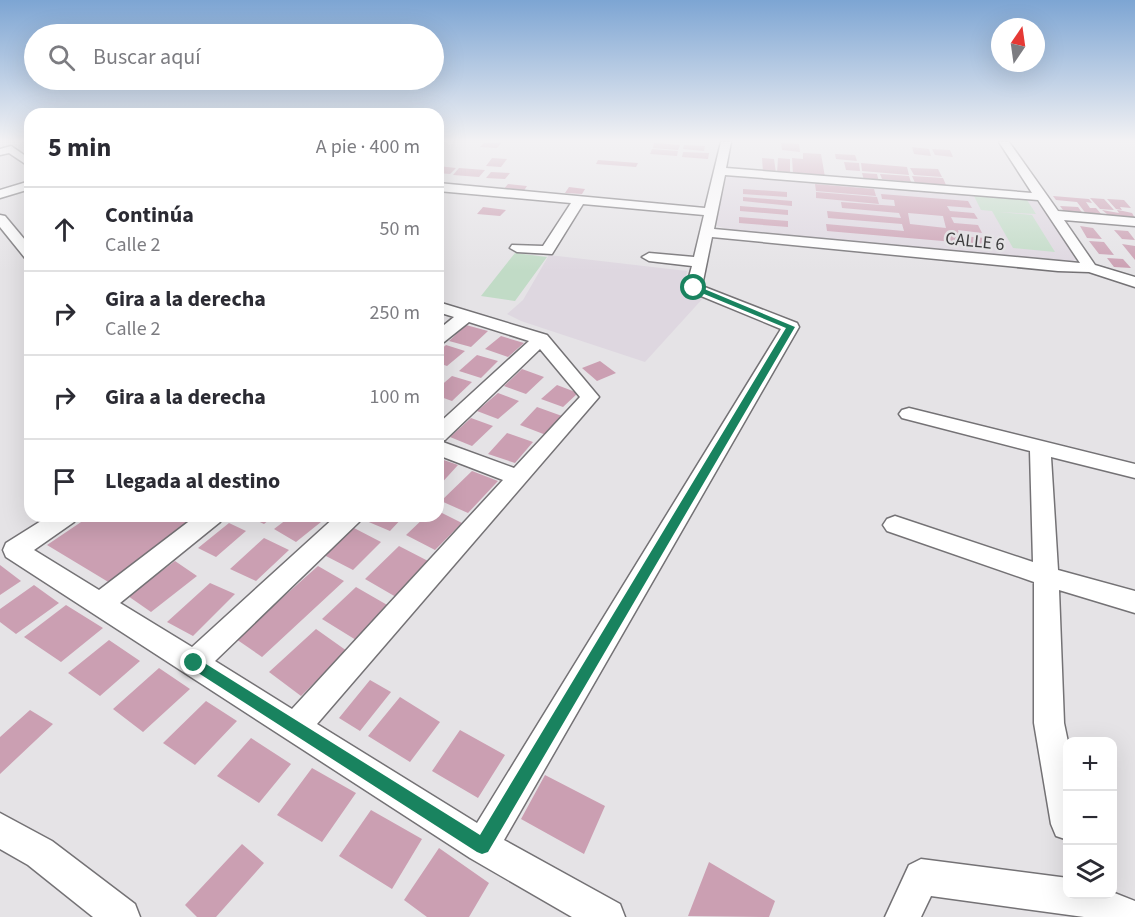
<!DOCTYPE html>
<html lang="es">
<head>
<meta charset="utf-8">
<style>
  :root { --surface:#fff; --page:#f2f2f3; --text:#2b2b33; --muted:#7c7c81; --line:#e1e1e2 }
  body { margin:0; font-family:"Source Sans 3",sans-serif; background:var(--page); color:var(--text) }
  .controls { position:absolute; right:18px; bottom:18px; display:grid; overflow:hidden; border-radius:12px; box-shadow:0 6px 24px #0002 }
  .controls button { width:54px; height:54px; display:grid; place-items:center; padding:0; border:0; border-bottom:2px solid var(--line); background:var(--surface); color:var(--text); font:30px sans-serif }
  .compass { position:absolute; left:991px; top:18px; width:54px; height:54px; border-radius:50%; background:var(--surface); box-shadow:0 6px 24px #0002; rotate:13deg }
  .stop { position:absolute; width:18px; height:18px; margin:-14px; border:4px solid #19835f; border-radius:50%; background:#fff }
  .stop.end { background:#19835f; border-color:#fff; box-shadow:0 2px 6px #0008 }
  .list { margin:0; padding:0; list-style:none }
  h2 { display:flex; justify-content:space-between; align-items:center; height:78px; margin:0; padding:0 24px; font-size:26px }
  h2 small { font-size:20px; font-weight:400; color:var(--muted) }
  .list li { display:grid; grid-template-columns:39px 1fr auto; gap:18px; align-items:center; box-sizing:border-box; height:84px; padding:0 24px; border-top:2px solid var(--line) }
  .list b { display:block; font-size:22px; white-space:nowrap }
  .list p { margin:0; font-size:20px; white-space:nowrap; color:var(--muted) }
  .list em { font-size:20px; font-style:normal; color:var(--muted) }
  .icon { flex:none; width:33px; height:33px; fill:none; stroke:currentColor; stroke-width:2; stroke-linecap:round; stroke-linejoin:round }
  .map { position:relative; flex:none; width:1135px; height:917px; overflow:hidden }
  .search { position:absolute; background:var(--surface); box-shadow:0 6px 24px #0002; left:24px; top:24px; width:420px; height:66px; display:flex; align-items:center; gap:15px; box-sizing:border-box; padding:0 21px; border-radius:33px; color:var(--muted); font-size:22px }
  .panel { position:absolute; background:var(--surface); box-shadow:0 6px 24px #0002; left:24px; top:108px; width:420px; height:414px; border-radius:18px }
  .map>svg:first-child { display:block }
  .built { fill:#ded7e0 }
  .green { fill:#c1dbc6 }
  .building { fill:#cb9fb2; fill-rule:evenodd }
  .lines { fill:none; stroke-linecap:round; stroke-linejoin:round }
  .minor-casing { stroke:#747275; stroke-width:3 }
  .minor { fill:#fff; fill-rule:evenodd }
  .route { fill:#19835f }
  .labels { text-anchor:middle; stroke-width:5; stroke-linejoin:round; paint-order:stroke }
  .far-street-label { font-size:18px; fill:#3d3d3e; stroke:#e5e3e6 }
</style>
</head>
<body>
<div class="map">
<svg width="1135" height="917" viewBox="0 0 1135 917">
  <rect width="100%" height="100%" fill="#e5e3e6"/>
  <path class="built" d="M727,175L1035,199L1077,258L1076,260L1068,262L730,230L717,226L716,222Z
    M549,255L687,271L683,293L705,296L645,362L521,321L507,314L523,300Z"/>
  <path class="green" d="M974,196L1027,200L1036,214L999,212L1032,215L1055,252L1013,248L992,211L981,210Z
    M515,253L547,257L515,301L481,296Z"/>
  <path class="building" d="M502,142L497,148L480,147L484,143Z
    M654,143L680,145L678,150L653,148Z
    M781,143L799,144L800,152L782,150Z
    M684,145L705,146L704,151L683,149Z
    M912,147L929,149L931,156L914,154Z
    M652,149L678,151L677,156L650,154Z
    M932,149L950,150L953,157L935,155Z
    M683,152L709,153L708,159L682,157Z
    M803,153L821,154L825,177L793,174L792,158L803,159Z
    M835,154L855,155L857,161L836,159Z
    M492,158L507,159L501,167L486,166Z
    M762,158L774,159L776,173L763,172Z
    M778,158L790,159V174L777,173Z
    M598,160L638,163L636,167L596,164Z
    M844,162L859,163L860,171L846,170Z
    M861,163L907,167L909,175L862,171Z
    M438,166L456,168L450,174L438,173Z
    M459,168L485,170L479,177L453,175Z
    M910,168L938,169L942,177L914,175Z
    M491,172L510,173L505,179L486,178Z
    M862,173L877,174L879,182L864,180Z
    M880,174L909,176L911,182L882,179Z
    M912,176L943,178L946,185L915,183Z
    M508,184L527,186L523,192L503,190Z
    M815,184L874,189L876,196L816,191Z
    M569,187L585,189L582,194L565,193Z
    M743,189L787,192V197L743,194Z
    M816,192L877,197L879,204L816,198Z
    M881,194L968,201L972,208L947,206L950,211L974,213L978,219L951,217L954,223L978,225L982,233L958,230L960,236L986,238L989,245L827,231L826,224L904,231L902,224L828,218L827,211L901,218L899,213L842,208L841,202L895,206L894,200L882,199ZM908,213L943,216L946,228L910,224Z
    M1053,196L1089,199L1092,203L1086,202L1090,208H1096L1103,216L1087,215L1077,202L1056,200Z
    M743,197L792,201V206L743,201Z
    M1090,198L1104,199L1114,210L1100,209Z
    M1107,199L1124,200L1131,208L1120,207L1122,210L1116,209Z
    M740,206L788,210V215L740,211Z
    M1060,206L1078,207L1084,215L1066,214Z
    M483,207L506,210L500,216L477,214Z
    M1102,210L1119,213L1117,210L1123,211L1132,213L1135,218H1112Z
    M739,217L788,221V227L739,223Z
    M1080,226L1093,228L1102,239L1087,238Z
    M1114,230L1128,231L1135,240L1122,239Z
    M1089,241L1104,242L1114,255L1099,254Z
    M1122,244L1135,246V260Z
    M1107,258L1123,259L1131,268L1114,267Z
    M466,325L488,331L471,347L449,341Z
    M501,336L524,343L508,357L485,349Z
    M446,345L465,351L447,366L438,363V352Z
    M477,355L498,361L481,378L459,371Z
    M600,361L616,373L597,381L582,368Z
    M522,369L544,377L526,394L504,386Z
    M452,376L472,382L452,401L438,396V388Z
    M557,385L578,393L563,407L541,399Z
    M498,393L519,401L498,419L477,411Z
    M537,407L562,416L546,435L520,425Z
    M471,418L493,426L472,446L450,437Z
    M507,433L533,442L515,463L488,454Z
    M438,458L458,465L438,487Z
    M472,471L498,481L468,513L441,501Z
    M438,511L462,523L435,550L406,535L426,516H438Z
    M90,516H197L110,583L47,545Z
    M247,516H274L264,524Z
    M291,516H322L326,518L296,542L274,529Z
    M368,516H404L390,531L364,520Z
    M229,523L246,531L216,557L198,548Z
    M354,528L381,542L353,570L324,555Z
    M264,538L289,550L256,581L230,569Z
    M399,546L430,562L396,597L365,579Z
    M175,561L197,576L151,612L128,596Z
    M0,565L21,581L0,595Z
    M318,566L344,581L262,657L236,639Z
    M210,583L235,594L193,636L167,622Z
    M34,585L59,603L16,634L0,622V609Z
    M356,587L389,606L356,640L322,619Z
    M66,605L103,628L61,662L24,637Z
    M316,629L347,651L301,696L269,672Z
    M109,640L140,661L100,696L68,673Z
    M159,668L190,689L143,732L113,709Z
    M370,680L391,692L360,731L339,718Z
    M400,697L440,722L410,762L368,736Z
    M206,701L237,721L195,765L163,743Z
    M30,710L53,724L0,774V737Z
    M460,730L505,755L478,798L432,771Z
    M251,738L291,764L259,803L217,776Z
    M312,768L356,793L322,842L277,815Z
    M545,775L605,806L584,854L521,819Z
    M371,810L422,839L392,889L339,856Z
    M242,844L264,863L216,917H197L185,905Z
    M439,848L489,883L469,917H427L404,900Z
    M709,862L775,901L769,917L688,916Z"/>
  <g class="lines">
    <g class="minor-casing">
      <path id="minor" d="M721,142H731L726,168L1032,193L999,142H1009L1058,211L1135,218V226L1064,220L1095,265L1135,277V287L1089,272L1058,271L712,237L702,286L797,323L799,327L504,840L620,904L625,917H572L470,858L6,557L3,550L6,543L49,516H77L74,522L34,550L99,590L196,516H223L220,522L120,603L192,647L336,516H362L359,522L215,661L292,709L503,480L438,455V424L529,341L469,322L444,342L438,343V330L454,317L438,312V302L547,335L599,397L317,724L477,823L781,329L689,291L686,288L692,266L649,261L642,257L649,253L694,257L704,215L583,204L552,254L517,252L510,248L512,245L543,246L571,203L438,191V183L705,208ZM725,175L1038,200L1080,263L714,229ZM540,349L580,397L514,468L440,441L445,440Z
        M11,146L30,159V167L9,153L0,155V149Z
        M30,181V189L0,198V190Z
        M0,215L5,216L30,246V259L25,258L0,227Z
        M909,408L1135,464V478L1051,457L1058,570L1135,591V613L1059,590L1064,723L1068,742V840L1056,836L1051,824L1034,723V582L887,531L883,525L887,519L895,516L1033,562L1030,451L902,418L899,414L902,410Z
        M0,813L52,841L135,904L140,917H93L28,865L0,849Z
        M921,859L1068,878V894H1112V892L1135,901V917H1084L931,896L921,917H885L909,865Z"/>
    </g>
    <use href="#minor" class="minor"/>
  </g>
  <linearGradient id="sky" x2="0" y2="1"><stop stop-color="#7da5d3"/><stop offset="0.52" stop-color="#f3f2f4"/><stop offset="1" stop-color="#f3f2f4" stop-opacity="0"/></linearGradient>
  <rect width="1135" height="271" fill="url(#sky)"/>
  <path class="route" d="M692,286H697L795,327L488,852L482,854L477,852L189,667L187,663L189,659H198L480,835L786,328L692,289Z"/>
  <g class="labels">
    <g class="far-street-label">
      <text transform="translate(975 241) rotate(6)" y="6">CALLE 6</text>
    </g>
  </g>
</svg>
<div class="controls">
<button>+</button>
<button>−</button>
<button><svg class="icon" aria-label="layers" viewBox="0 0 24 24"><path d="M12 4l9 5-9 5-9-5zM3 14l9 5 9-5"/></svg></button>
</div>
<svg class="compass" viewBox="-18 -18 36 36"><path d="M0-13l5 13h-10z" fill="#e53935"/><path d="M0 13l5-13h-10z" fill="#7c7c81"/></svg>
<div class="stop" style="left:694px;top:288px"></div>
<div class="stop end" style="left:194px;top:663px"></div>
<div class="search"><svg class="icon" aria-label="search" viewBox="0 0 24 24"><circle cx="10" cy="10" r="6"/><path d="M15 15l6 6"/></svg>Buscar aquí</div>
<section class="panel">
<h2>5 min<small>A pie · 400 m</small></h2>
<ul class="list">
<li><svg class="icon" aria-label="ahead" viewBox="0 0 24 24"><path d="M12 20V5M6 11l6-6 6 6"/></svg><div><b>Continúa</b><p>Calle 2</p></div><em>50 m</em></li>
<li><svg class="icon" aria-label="right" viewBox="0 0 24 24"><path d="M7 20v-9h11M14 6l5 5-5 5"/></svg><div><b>Gira a la derecha</b><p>Calle 2</p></div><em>250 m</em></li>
<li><svg class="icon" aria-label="right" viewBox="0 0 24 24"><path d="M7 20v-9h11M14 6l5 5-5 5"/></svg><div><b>Gira a la derecha</b></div><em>100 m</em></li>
<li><svg class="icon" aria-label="arrive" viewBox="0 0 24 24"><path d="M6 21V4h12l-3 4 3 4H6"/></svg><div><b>Llegada al destino</b></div></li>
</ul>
</section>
</div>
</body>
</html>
